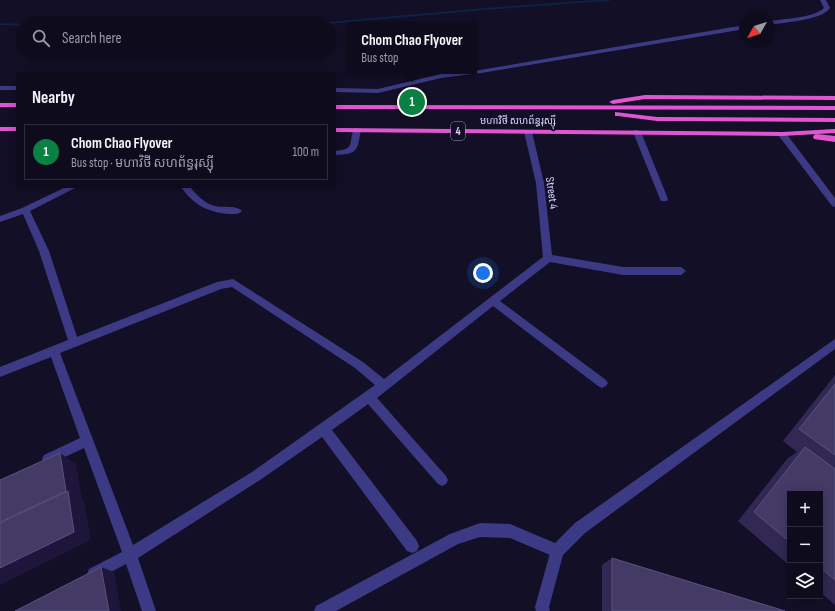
<!DOCTYPE html>
<html lang="en">
<head>
<meta charset="utf-8">
<style>
  :root { --surface:#0e0b1c; --page:#1c1929; --text:#f1f3f6; --muted:#9b9ba3; --line:#2e2b3b; --accent:#0b8043 }
  body { margin:0; font-family:"Sofia Sans Condensed","Noto Sans Khmer",sans-serif; background:var(--page); color:var(--text) }
  .controls { position:absolute; right:12px; bottom:12px; display:grid; overflow:hidden; border-radius:0px; box-shadow:0 2px 10px #0003 }
  .controls button { width:36px; height:36px; display:grid; place-items:center; padding:0; border:0; border-bottom:1px solid var(--line); background:var(--surface); color:var(--text); font:20px sans-serif }
  .compass { position:absolute; left:739px; top:12px; width:36px; height:36px; border-radius:50%; background:var(--surface); box-shadow:0 2px 10px #0003; rotate:231deg }
  .you { position:absolute; left:483px; top:273px; width:14px; height:14px; margin:-10px; border:3px solid #fff; border-radius:50%; background:#1a73e8; box-shadow:0 0 0 6px #1a73e833 }
  .badge { display:grid; place-items:center; width:26px; height:26px; border-radius:50%; background:var(--accent); color:#fff; font-size:13px; font-weight:700 }
  .pin { position:absolute; translate:-50% -50%; border:2px solid #fff; box-shadow:0 1px 4px #0006 }
  .popup { position:absolute; left:347px; top:22px; width:130px; height:52px; box-sizing:border-box; display:grid; place-content:center; border-radius:0px; background:var(--surface); filter:drop-shadow(0 1px 3px #0005); font-size:13px; white-space:nowrap; color:var(--muted) }
  .popup b { font-size:15px; color:var(--text) }
  .popup::after { content:''; position:absolute; left:50%; top:100%; margin-left:-8px; border:8px solid transparent; border-top-color:var(--surface) }
  .list { margin:0; padding:0; list-style:none }
  h2 { display:flex; justify-content:space-between; align-items:center; height:52px; margin:0; padding:0 16px; font-size:17px }
  h2 small { font-size:13px; font-weight:400; color:var(--muted) }
  .list li { display:grid; grid-template-columns:26px 1fr auto; gap:12px; align-items:center; box-sizing:border-box; height:56px; margin:0 8px 8px; padding:0 8px; border:1px solid var(--line); border-radius:0px }
  .list b { display:block; font-size:15px; white-space:nowrap }
  .list p { margin:0; font-size:13px; white-space:nowrap; color:var(--muted) }
  .list em { font-size:13px; font-style:normal; color:var(--muted) }
  .icon { flex:none; width:22px; height:22px; fill:none; stroke:currentColor; stroke-width:2; stroke-linecap:round; stroke-linejoin:round }
  .map { position:relative; flex:none; width:835px; height:611px; overflow:hidden }
  .search { position:absolute; background:var(--surface); box-shadow:0 2px 10px #0003; left:16px; top:16px; width:320px; height:44px; display:flex; align-items:center; gap:10px; box-sizing:border-box; padding:0 14px; border-radius:22px; color:var(--muted); font-size:15px }
  .panel { position:absolute; background:var(--surface); box-shadow:0 2px 10px #0003; left:16px; top:72px; width:320px; height:116px; border-radius:0px }
  .map>svg:first-child { display:block }
  .lines { fill:none; stroke-linecap:round; stroke-linejoin:round }
  .stream { fill:#0c2248; fill-rule:evenodd }
  .service { fill:#3d3a85; fill-rule:evenodd }
  .minor { fill:#3d3a85; fill-rule:evenodd }
  .trunk { fill:#e055d1; fill-rule:evenodd }
  .wall { fill:#312854 }
  .shaded-wall { fill:#1d163a }
  .building { fill:#433a66; stroke:#5a527e }
  .labels { text-anchor:middle; stroke-width:4; stroke-linejoin:round; paint-order:stroke }
  .far-street-label { font-size:10px; fill:#d9d4ff; stroke:#130f26 }
  .shield { fill:#130f26; stroke:#9e99be; stroke-width:1 }
  .shield-label { font-size:11px; font-weight:bold; fill:#d9d4ff }
  .street-label { font-size:12px; fill:#d9d4ff; stroke:#130f26 }
</style>
</head>
<body>
<div class="map">
<svg width="835" height="611" viewBox="0 0 835 611">
  <rect width="100%" height="100%" fill="#130f26"/>
  <g class="lines">
    <path class="stream" d="M595,0H611L609,1L485,10L329,24V23H325L327,22L485,8Z
      M0,23L23,24V26L0,25Z"/>
    <path class="service" d="M820,0H826L830,8C821,21 784,22 769,25V21C783,19 814,18 824,8Z
      M745,25V29L481,73L441,78L378,93L335,92V88L378,89L441,74L474,71Z
      M0,86H17V90H0Z
      M354,128H357L361,130C357,151 358,154 335,155V151C356,149 348,144 354,128Z
      M634,130H637L641,132L668,199L667,201H661L660,199L633,132Z
      M779,132H785L835,198V207L832,206L779,136Z
      M181,187H190C196,194 203,202 212,205C220,209 236,204 242,211C239,215 233,214 228,214C207,212 193,204 181,187Z
      M835,339V349L585,533L563,555L549,607L550,611H536L535,607L552,546L575,523Z"/>
    <path class="minor" d="M525,130H528L532,132L544,183L552,255L623,267H681L686,271L681,275H623L550,262L500,301L606,380L608,383L606,386L602,388L598,386L493,306L377,398L446,476L448,480L446,484L442,486L438,484L368,404L332,430L417,541L419,546L417,551L412,553L407,551L322,437L260,480L138,558L156,611H142L126,564L94,581L89,579L87,574L89,569L122,552L84,448L48,465L44,463L42,459L44,455L80,438L51,357L0,377V367L68,340L39,251L23,214L0,222V216L22,208L66,187H77L30,211L49,251L77,337L217,282L233,279L363,362L384,379L543,257L536,183L524,132ZM232,287L355,368L375,385L252,472L133,545L60,353L221,289Z
      M480,523L510,524L562,546L564,551L562,556L557,558L510,538L480,537L458,544L336,611H314L316,606L450,534Z"/>
    <path class="trunk" d="M645,95L835,96V100L645,99L613,104L609,102L613,100Z
      M0,103H17V107H0Z
      M335,105L835,106V110L335,109Z
      M615,112L657,117L835,118V122L657,121L618,116H615Z
      M0,127H17V131H0Z
      M335,128L782,132L835,129V133L782,136L335,132Z
      M817,134L835,136V142L814,139L813,137L814,135Z"/>
  </g>
  <path class="wall" d="M835,375V605L820,592V494H790V566L738,521L788,458L797,452L783,441Z
    M612,558L785,611H602V565Z"/>
  <path class="shaded-wall" d="M60,453L76,464L82,499L84,501L91,540L0,585V522Z
    M101,567L114,572L121,611H109Z"/>
  <path class="building" d="M835,384V455L799,429Z
    M805,447L835,469V580L820,567V494H790V542L754,512Z
    M60,453L66,491L0,522V480Z
    M68,491L74,532L0,568V523Z
    M612,558L785,611H612Z
    M101,567L109,611H15Z"/>
  <g class="labels">
    <g class="far-street-label">
      <text x="518" y="124">មហាវិថី សហព័ន្ធរុស្ស៊ី</text>
    </g>
    <rect class="shield" x="451" y="122" width="14" height="18" rx="3"/>
    <g class="shield-label">
      <text x="458" y="135">4</text>
    </g>
    <g class="street-label">
      <text transform="translate(552 193) rotate(82)" y="4">Street 4</text>
    </g>
  </g>
</svg>
<div class="controls">
<button>+</button>
<button>−</button>
<button><svg class="icon" aria-label="layers" viewBox="0 0 24 24"><path d="M12 4l9 5-9 5-9-5zM3 14l9 5 9-5"/></svg></button>
</div>
<svg class="compass" viewBox="-18 -18 36 36"><path d="M0-13l5 13h-10z" fill="#e53935"/><path d="M0 13l5-13h-10z" fill="#9b9ba3"/></svg>
<div class="you"></div>
<div class="pin badge" style="left:412px;top:102px">1</div>
<div class="popup"><b>Chom Chao Flyover</b>Bus stop</div>
<div class="search"><svg class="icon" aria-label="search" viewBox="0 0 24 24"><circle cx="10" cy="10" r="6"/><path d="M15 15l6 6"/></svg>Search here</div>
<section class="panel">
<h2>Nearby<small></small></h2>
<ul class="list">
<li><span class="badge">1</span><div><b>Chom Chao Flyover</b><p>Bus stop · មហាវិថី សហព័ន្ធរុស្ស៊ី</p></div><em>100 m</em></li>
</ul>
</section>
</div>
</body>
</html>
